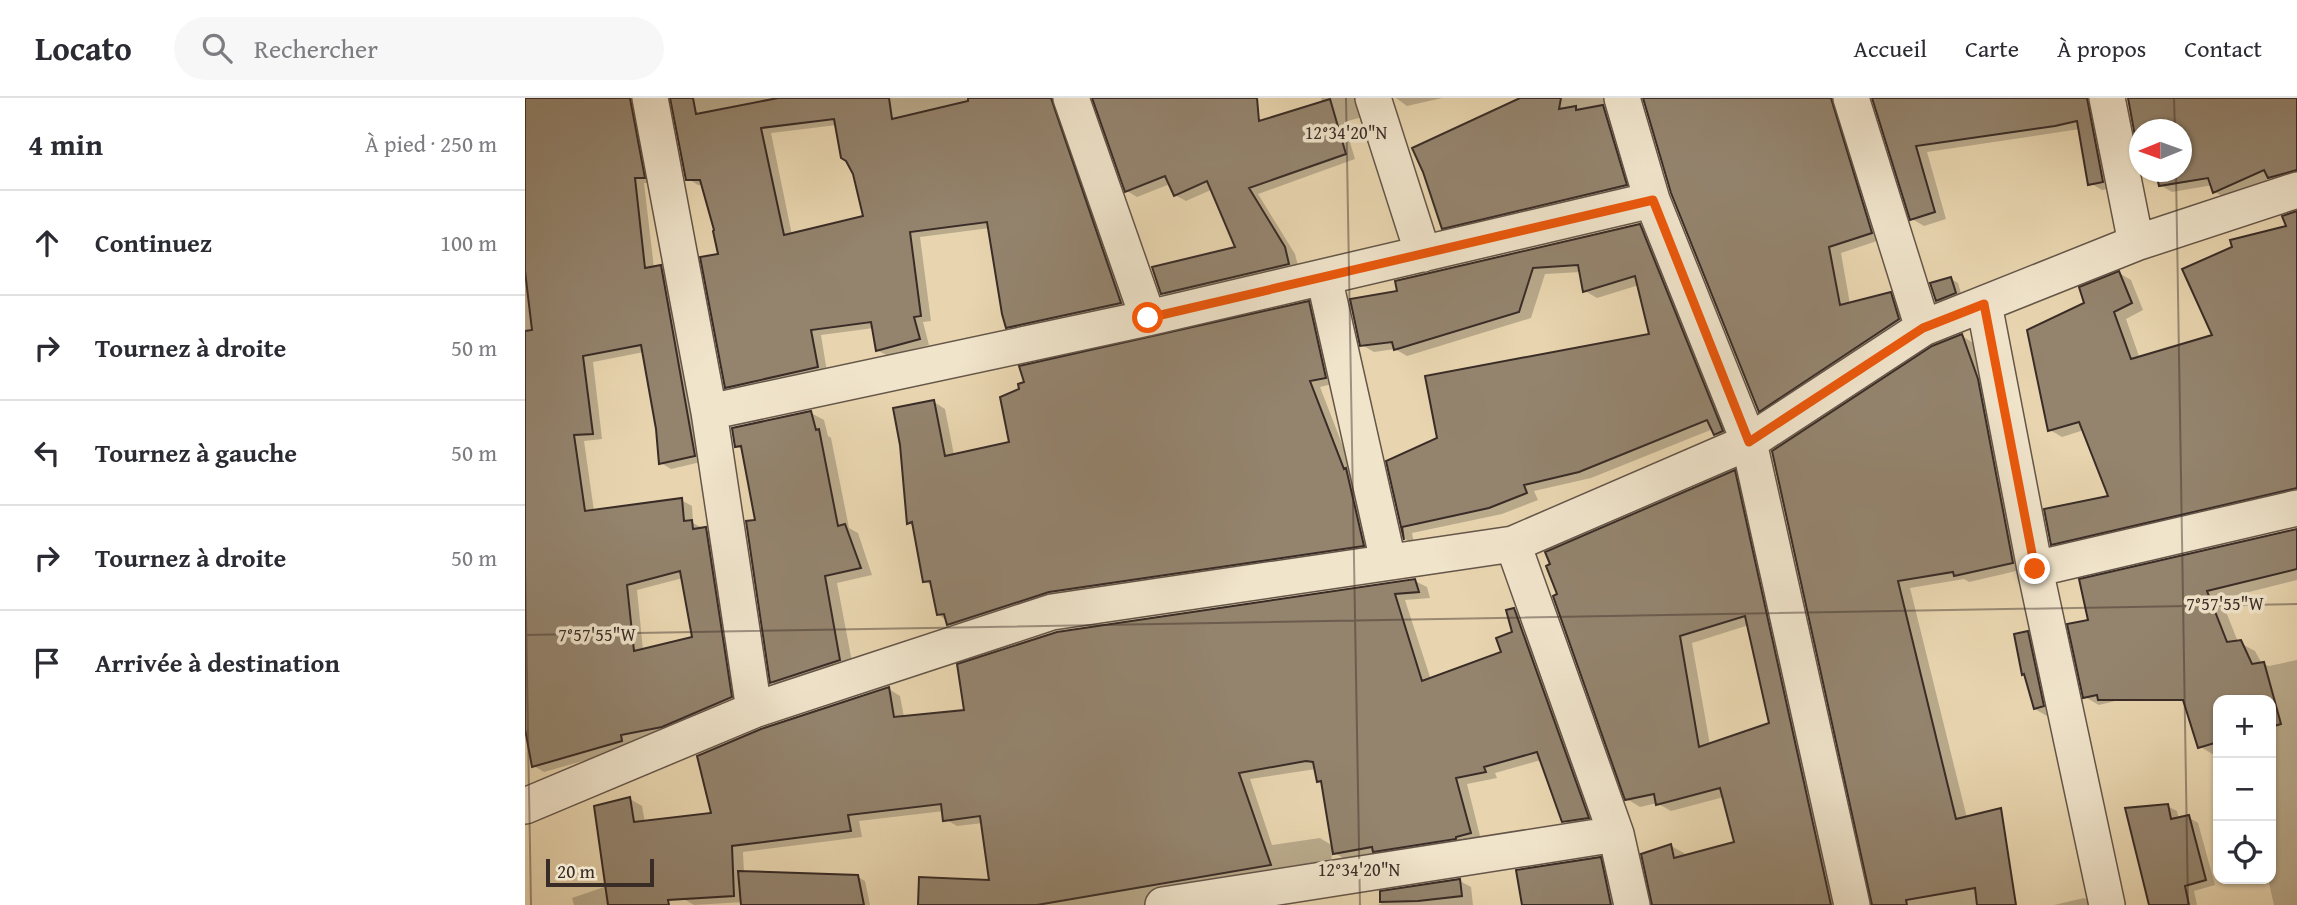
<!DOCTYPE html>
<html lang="fr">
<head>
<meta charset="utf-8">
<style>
  :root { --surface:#fff; --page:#f7f7f7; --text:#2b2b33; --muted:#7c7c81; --line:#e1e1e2 }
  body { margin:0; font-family:"Gentium Book Plus",serif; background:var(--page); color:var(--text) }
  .controls { position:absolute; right:21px; bottom:21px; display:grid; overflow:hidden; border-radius:14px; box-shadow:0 2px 5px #0004 }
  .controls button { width:63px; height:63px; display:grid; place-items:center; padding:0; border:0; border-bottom:2px solid var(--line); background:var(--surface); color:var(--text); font:35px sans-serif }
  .compass { position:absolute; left:1604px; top:21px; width:63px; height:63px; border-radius:50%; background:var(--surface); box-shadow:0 2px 5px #0004; rotate:269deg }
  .scale { position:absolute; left:21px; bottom:18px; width:108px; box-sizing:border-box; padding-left:7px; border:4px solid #392c27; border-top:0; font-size:19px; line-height:24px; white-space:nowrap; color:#392c27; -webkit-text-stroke:5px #f0e4cb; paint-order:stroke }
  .stop { position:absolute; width:21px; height:21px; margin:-16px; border:5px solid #ea580c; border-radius:50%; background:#fff }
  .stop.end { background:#ea580c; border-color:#fff; box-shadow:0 2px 7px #0008 }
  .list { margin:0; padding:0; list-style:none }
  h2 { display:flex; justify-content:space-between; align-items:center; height:91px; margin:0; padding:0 28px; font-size:30px }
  h2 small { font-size:23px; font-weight:400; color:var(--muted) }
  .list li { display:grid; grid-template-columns:46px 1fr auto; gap:21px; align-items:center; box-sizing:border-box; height:105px; padding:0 28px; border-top:2px solid var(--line) }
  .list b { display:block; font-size:26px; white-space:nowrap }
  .list em { font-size:23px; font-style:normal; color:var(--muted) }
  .icon { flex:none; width:38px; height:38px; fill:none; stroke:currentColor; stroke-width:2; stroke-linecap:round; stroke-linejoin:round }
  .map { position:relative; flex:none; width:1772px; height:807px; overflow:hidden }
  header { display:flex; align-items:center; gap:42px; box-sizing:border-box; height:98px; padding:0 35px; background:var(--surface); border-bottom:2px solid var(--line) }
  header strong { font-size:33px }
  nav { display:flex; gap:38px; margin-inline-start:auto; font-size:24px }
  .search { width:490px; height:63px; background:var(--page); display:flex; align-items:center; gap:18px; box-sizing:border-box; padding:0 24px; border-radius:38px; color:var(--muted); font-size:26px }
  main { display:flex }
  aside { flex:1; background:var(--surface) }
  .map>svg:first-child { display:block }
  .shadow { fill:#0003; fill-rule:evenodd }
  .building { fill:#94846e; stroke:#392c27; stroke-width:2; fill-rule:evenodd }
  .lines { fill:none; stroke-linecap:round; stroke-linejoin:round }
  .street-casing { stroke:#655649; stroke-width:38 }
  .street { stroke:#f0e4cb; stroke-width:35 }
  .route { stroke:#ea580c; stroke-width:9 }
  .ticks { fill:none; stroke:#392c27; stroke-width:2; stroke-opacity:0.45 }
  .ticks-label { font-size:18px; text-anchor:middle; fill:#392c27; stroke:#f0e4cb; stroke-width:7; stroke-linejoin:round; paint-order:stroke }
</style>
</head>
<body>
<header>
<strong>Locato</strong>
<div class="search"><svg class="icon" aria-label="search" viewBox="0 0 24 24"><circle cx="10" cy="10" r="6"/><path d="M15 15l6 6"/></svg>Rechercher</div>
<nav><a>Accueil</a><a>Carte</a><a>À propos</a><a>Contact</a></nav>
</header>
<main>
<aside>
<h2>4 min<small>À pied · 250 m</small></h2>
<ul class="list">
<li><svg class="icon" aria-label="ahead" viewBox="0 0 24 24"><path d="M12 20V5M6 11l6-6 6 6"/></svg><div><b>Continuez</b></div><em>100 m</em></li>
<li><svg class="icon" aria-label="right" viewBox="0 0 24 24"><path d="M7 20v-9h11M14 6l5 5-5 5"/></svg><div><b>Tournez à droite</b></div><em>50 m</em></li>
<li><svg class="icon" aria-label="left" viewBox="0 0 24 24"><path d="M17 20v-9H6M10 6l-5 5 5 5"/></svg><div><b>Tournez à gauche</b></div><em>50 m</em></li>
<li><svg class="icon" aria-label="right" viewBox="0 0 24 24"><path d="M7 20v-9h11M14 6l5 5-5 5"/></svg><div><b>Tournez à droite</b></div><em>50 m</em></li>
<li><svg class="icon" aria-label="arrive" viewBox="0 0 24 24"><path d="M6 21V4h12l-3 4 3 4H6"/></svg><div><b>Arrivée à destination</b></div></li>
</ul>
</aside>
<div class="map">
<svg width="1772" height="807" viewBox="0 0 1772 807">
  <rect width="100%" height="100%" fill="#e8d5af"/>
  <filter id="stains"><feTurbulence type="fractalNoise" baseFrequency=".00286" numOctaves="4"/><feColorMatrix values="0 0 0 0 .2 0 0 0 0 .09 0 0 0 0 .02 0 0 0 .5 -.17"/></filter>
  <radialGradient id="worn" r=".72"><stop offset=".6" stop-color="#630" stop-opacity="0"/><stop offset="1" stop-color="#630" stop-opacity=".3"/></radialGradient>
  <path class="shadow" d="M0,0H116L129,85H119L129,170L136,169L146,175L180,363L146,371L136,365L132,331L119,254L68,264L77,341L59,343L69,413L156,402L167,408L168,425L191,437L217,605L148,634L106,643L107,649L19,674L9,668L0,621ZM158,480L170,540L118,552L112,492Z
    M147,0H537L606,211L493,235L483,229L465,130L395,139L406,223L398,224L404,247L363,258L352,252L349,230L296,237L302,274L212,295L202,289L195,157L190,134L179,87H173L162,80ZM312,27L330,75L340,119L267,137L246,35Z
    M569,0H707L719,32L797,4L796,0H840L841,18L819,24L830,61L733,96L770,156L774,172L648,201L637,195L713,150L688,91L661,103L650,97L645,86L612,99L602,93Z
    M871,0H917L882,8Z
    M999,0H1089L1112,93L929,136L918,129Z
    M1120,0H1319L1358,141L1316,155L1325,206L1366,196L1378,203L1385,228L1247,319L1235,312Z
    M1349,0H1575L1589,90L1577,92L1565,85L1555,31L1402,54L1421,121L1399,128L1387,121Z
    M1604,0H1772V81L1756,86L1746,80L1702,101L1690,94L1688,87L1647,94L1635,87L1634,81L1631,82L1619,74H1657V32H1615V51Z
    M1772,115V382L1652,420L1654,426L1539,452L1527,446L1586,400L1559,332L1537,339L1525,332L1561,206L1594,175L1606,182L1618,212L1601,221L1615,261L1689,238L1763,129L1759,119Z
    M1114,127L1126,134L1209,340L1202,343L1191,336L1188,331L1066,380L1009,393L1013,402L977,416L887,435L889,446L880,441L863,364L1127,237L1114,187L1072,200L1060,193L1056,174L1020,176L1006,220L882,258L870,251L849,254L837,247L874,194Z
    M1426,181L1433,185L1437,199L1419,206L1412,202Z
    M784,205L795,211L811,285L795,289L829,377L849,453L434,533L413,516L408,488L399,483L390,429L383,425L409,304L420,311L429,357L486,345Z
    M1437,238L1450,246L1500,471L1444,484L1439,481L1385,490L1442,720L1482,807H1348L1249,354Z
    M286,315L299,322L303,338L306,340L324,430L333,435L347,477L312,485L328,569L260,592L247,584L232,423L219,352L211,348Z
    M1210,374L1222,381L1317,807H1128L1146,748L1159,755L1160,759L1211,746L1199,699L1146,713L1132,705L1115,709L1102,701L1030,499ZM1224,527L1246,626L1185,647L1167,545Z
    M1772,432V482L1696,501L1713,544L1730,553L1737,566L1744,568L1772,562V807H1749L1743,781H1746V602H1693V656L1689,657L1674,648L1655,587L1574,607L1560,599L1565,524L1556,483Z
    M890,483L902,489L905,500L880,502L906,582L978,555L989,535V512L1001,518L1075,726L1051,730L1039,723L1016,662L970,675L972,680L942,686L956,742L821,762L807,753L806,768L631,807H395L466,783L458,725L432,728L420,721L419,713L334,723L337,739L218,754L219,775L333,779L340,783L345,807H218V804L169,807L157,800L188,716L364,591L375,598L379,619L441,614ZM791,671L794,683L798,685L808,748L795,740L747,747L725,681Z
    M1502,535L1516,543L1532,616L1522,618L1508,610L1501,578L1498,576Z
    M105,701L117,708L135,807H49L47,800L82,788Z
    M1642,708L1652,713L1654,721L1663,719L1673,725L1690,787L1669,793L1672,807H1626Z
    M1075,761L1088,768L1097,807H999Z
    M935,783L946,789L948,807H852L856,806L857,795Z
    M1559,800L1572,807H1529Z"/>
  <path class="building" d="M0,0H105L120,80H110L120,170L136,167L170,358L134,366L131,331L116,247L58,258L68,336L49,337L60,413L157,400L159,423L167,422L168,431L181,429L207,599L137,629L96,637L97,643L7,669L0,631V233L7,232L0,173ZM155,473L167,539L109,553L102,487Z
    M145,0H168L171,16L253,0H364L367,21L443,3V0H526L596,205L481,230L477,216L462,124L385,134L396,218L389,219L395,241L351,253L346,224L286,232L293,269L200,290L175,159L193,156L188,133L189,132L175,82H161ZM309,21L316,60L321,63L328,76L338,118L259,137L236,30Z
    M567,0H732L734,23L805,1L821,56L724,90L760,149L764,166L636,196L627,169L710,149L682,83L649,98L640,78L600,94Z
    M995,0H1036L1034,11L1051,8V12L1078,7L1102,87L917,131L898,74L887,50Z
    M1118,0H1306L1347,135L1304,149L1315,207L1366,194L1374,221L1234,314L1146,95Z
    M1347,0H1562L1578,84L1563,87L1552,23L1530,28L1391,48L1410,114L1385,122Z
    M1603,0H1772V72L1743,80L1739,72L1688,95L1683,80L1634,88L1631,74H1656V32H1614V60Z
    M1772,113V390L1526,447L1519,411L1583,398L1554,324L1523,333L1502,232L1559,205L1554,189L1594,173L1607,205L1589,214L1606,261L1687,237L1657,171L1707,149L1705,142L1761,128L1757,118Z
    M1115,126L1198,333L1189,337L1182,322L1054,374L999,387L1002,395L964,410L877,429L879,442L861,363L912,340L900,278L1124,236L1110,178L1058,194L1053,167L1008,170L994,214L869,252L867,244L835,248L825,201L872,193L870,183Z
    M1426,179L1431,195L1411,203L1405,185Z
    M784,203L801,280L785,283L819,371L821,370L839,448L524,494L422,527L419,516L412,517L405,483L398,484L387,424L382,426L375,347L368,310L409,302L420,358L484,344L475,299L494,291L493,286L499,284L494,268Z
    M1437,236L1453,281L1488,465L1429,478L1428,474L1373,483L1431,721L1476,710L1491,807H1452L1450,790L1381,802L1382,807H1347L1247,353L1407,248Z
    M286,313L291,332L294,331L313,428L320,426L336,470L300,478L315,562L245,585L221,423L230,422L216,348L210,349L207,330Z
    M1210,372L1306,807H1127L1116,756L1146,746L1149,760L1209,744L1195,690L1131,707L1129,696L1100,702L1028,498L1032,496L1021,468L1025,466L1020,454ZM1220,518L1244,625L1174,649L1155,538Z
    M1772,431V471L1682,493L1702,544L1716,542L1727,566L1739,564L1756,626L1746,629V602H1693V644L1673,650L1658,602H1573L1572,597L1558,600L1542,526L1563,522L1554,481Z
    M890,481L894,494L870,496L897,583L976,554L971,540L987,534L981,512L989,510L1064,720L1037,724L1012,654L959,669L961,674L931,680L946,735L931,739V741L848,754L847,749L808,756L796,683L792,684L788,664L781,663L714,675L746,767L512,807H393L394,779L464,782L455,718L418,723L416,706L323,717L326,733L207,748L209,798L143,802L144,807H83L69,708L105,699L109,724L186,715L172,658L236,631L364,589L369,619L439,612L432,566L532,534Z
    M1503,533L1519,608L1509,611L1499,576L1497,577L1489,536Z
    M1643,706L1646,721L1664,717L1681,782L1660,788L1664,807H1624L1600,710Z
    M1076,759L1086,807H997L991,772Z
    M213,773L333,777L339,807H216Z
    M935,781L937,798L893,803L855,804V793Z"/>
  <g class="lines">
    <g class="street-casing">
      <path id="street" d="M125,0L184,314L229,612
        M546,0L623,220
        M848,0L898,156
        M1097,0L1127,102L1224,344L1327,807
        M1326,0L1398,230
        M1582,0L1611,145
        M799,179L863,463
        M1459,206L1510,471L1582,807
        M184,314L623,220L1127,102
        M988,446L1091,736L1107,807
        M1510,471L1772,410
        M0,708L229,612L527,514L988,446L1224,344L1398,230L1611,145L1772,92
        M638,807L1091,736"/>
    </g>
    <use href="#street" class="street"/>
  </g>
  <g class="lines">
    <path class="route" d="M623,220L1128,102L1224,344L1398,230L1459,206L1510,471"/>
  </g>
  <path class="ticks" d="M821,0L835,807M1649,0L1650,32M1651,74L1663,807M0,463L6,807M0,537L1772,506"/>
  <g class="ticks-label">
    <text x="821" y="41">12°34'20"N</text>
    <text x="1700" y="512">7°57'55"W</text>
    <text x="72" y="543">7°57'55"W</text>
    <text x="834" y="778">12°34'20"N</text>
  </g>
  <rect width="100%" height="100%" filter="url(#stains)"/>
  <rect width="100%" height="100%" fill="url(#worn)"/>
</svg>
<div class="controls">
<button>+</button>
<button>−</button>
<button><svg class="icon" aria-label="locate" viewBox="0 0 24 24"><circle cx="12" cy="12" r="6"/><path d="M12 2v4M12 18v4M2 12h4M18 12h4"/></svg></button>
</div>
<svg class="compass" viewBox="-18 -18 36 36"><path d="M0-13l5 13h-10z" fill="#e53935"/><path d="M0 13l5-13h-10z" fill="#7c7c81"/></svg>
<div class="scale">20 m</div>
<div class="stop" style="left:623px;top:220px"></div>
<div class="stop end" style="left:1510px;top:471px"></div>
</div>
</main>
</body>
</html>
